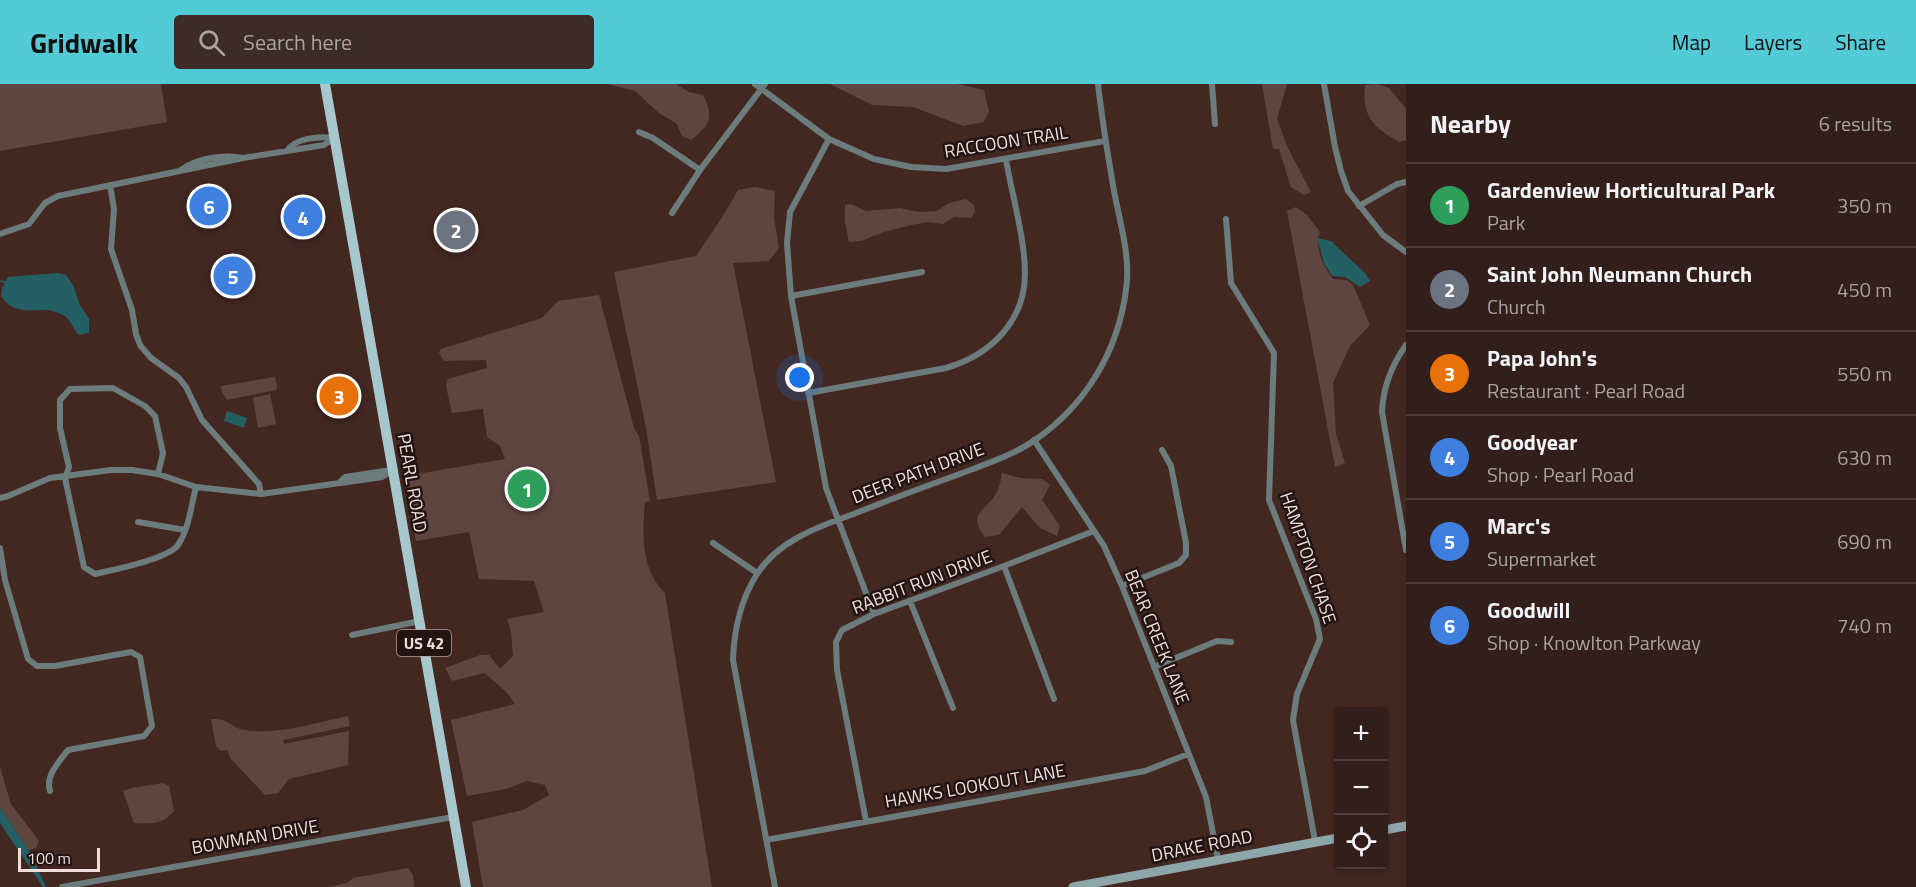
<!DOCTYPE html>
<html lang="en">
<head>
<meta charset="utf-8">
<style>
  :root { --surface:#321e1a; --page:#3d2b27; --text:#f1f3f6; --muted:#a8a2a2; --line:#4d3c39; --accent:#52cbd7 }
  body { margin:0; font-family:"Titillium Web",sans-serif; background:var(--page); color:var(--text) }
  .controls { position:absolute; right:18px; bottom:18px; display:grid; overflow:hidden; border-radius:6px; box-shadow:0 2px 4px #0004 }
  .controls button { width:54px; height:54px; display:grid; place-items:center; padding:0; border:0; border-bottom:2px solid var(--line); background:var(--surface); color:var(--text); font:30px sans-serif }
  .scale { position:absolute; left:18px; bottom:15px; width:82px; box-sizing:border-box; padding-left:6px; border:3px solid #f1deda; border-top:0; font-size:16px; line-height:21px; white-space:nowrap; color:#f1deda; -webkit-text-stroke:4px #211412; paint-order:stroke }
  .you { position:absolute; left:800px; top:294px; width:21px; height:21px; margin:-15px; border:4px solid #fff; border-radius:50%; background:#1a73e8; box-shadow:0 0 0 9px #1a73e833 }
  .badge { display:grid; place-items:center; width:39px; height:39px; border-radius:50%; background:var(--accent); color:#fff; font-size:20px; font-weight:700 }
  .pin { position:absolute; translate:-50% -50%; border:3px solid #fff; box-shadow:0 2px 6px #0006 }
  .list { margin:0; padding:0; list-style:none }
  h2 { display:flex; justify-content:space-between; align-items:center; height:78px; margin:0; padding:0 24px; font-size:26px }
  h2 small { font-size:20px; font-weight:400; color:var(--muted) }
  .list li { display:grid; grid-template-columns:39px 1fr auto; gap:18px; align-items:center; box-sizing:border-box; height:84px; padding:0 24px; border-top:2px solid var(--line) }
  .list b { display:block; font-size:22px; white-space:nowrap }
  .list p { margin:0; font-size:20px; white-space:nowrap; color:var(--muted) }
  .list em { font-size:20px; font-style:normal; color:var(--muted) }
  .icon { flex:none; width:33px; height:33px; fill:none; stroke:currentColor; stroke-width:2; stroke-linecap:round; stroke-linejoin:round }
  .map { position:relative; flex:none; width:1406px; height:803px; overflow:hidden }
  header { display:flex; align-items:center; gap:36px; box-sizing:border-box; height:84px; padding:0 30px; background:var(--accent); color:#111 }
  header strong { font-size:28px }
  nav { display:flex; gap:33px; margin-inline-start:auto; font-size:21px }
  .search { width:420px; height:54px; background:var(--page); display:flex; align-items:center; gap:15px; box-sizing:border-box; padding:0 21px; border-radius:6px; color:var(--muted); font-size:22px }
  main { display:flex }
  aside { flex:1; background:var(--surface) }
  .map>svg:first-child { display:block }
  .green { fill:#5f4540 }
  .water { fill:#245f64 }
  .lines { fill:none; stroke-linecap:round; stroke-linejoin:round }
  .stream { stroke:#245f64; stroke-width:1.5 }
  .street { stroke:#6c7c7d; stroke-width:6 }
  .secondary { stroke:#8da6a9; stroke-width:9 }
  .primary { stroke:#a6c7cb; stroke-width:10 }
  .labels { text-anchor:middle; stroke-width:5; stroke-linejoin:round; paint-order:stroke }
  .shield { fill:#211412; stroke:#b3a19e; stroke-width:1.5 }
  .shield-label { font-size:16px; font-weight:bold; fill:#f1deda }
  .street-label { font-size:18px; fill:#f1deda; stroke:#211412 }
</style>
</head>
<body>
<header>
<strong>Gridwalk</strong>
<div class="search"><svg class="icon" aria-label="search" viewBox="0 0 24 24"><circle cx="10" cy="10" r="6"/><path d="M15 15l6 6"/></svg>Search here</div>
<nav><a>Map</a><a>Layers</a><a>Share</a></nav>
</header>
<main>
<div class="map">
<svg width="1406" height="803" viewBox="0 0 1406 803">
  <rect width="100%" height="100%" fill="#432822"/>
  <path class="green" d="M0,0H161L167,38L0,67Z
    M607,0H676L689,8L703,11C714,33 711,41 691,56L682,52L677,40L659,29L635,7Z
    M830,0H957L984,6L989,27L984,38L963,42L913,23L872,21Z
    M1262,0H1287L1277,35L1288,64L1311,108L1304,111L1291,103L1279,65H1273Z
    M1377,0L1389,4L1406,25V56L1399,58C1373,43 1362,33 1365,1Z
    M755,103L775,107L774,134L779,164L769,177L733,179L776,398L657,416L646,344L614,188L696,172L723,132L738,106Z
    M966,115L974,121L975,127L971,134L954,133L943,140L927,138L907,142L884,148L861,157L849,158L845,138V121L851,120L866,127L900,124L918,128L937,127L949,119Z
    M1296,123L1307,131L1320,148C1313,162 1324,183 1333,195L1347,196L1353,201L1370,241L1350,262L1333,299L1336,350L1345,379L1335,383L1287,127Z
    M599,211L634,344L639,352L650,417L645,418C642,449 641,486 665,509L712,803H483L472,738L523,726L549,711L545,701L527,697L506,705L467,712L451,636L515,620C508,607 496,600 485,589L452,597L445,584L480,571H489L500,585L513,572L511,548L507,535L544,528L534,497L479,495L469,448L416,457L405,392L505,375L500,362L487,353L483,325L452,329L446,302L448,295L487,284L486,276L444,277L439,269L441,265L542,234L558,217Z
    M275,293L277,302L276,306L227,316L222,308L221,302Z
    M270,310L276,340L258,344L253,314Z
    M1002,389L1021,394L1042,395L1050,401L1042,416L1060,442L1057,452L1040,444L1022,423L999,451L985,453C966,429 986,428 997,408C1000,402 1001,395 1002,389Z
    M348,632L350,642L283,656L284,660L349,647L348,681L289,695L278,709L265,711L231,675L227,666L221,667L216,662L211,635C230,634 230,644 245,646C279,651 315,639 348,632Z
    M0,683L11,720L39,757L36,764L29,766L0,724Z
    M163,699L169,702L174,727C163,741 150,740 134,739L123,707L131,704Z
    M408,784L413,791L414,803H328L347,799L353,794Z"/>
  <path class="water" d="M1317,154L1331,157L1365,189L1370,197L1360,203L1345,193L1332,192L1324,179Z
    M58,189L66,191L73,201L80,221L89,235V249L79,251C73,245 70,233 61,230C39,219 18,237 1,212L2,204L8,193Z
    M227,327L247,334L244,344L224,337Z
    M0,724L29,766L46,803H43L0,739Z"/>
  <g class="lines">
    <path class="stream" d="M0,197L5,198"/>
    <path class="street" d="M755,0L829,55L874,75L911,83L946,85L1105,57
      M1212,0L1215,40
      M1324,0L1335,63L1341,87L1348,107L1383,151L1406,168
      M639,48L653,54L700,86
      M829,55L790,128L787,159L791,212L826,404L874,530
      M287,67C294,54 320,52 333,54
      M181,86C197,74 224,70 243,74
      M110,101L114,125L111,165L132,226L136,250L140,261L151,274L179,294L186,303L202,336L259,400L261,410
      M1359,122L1397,100L1406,98
      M672,129L700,86L765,0
      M1226,135L1231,199L1274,269L1269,416L1316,535L1320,555L1297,610L1293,636L1315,757
      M0,150L29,140L45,119L58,112L243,74L324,61L334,54
      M791,212L922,188
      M1406,261C1391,282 1383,303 1382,328L1406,466
      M808,309L946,284C990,271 1025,238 1025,189C1025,156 1012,110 1006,76
      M1034,356L1104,462L1122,502L1206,713L1218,775
      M158,390L163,369L155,332L145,322L113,304L70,305L60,316V344L69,383L65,394L84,483L95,490C112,486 169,475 178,461C189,445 191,422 196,403
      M340,398L345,393L391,386
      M0,414L8,412L50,394L111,386H132L158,390L196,403L261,410L369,395L382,393L393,386
      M138,438L185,446
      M713,459L757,489
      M0,464L5,496L28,575L37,582H55L131,568L140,573L152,642L144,652L68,666C59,678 45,692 50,707
      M1004,482L1054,615
      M1122,502L1179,479L1186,471V459L1171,382L1162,366
      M910,517L953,624
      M352,551L420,537
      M1154,583L1217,557L1231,558
      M866,737L837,586L836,558L842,546L874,530L1004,482L1094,447
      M766,756L1145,687L1188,670
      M62,803L453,733
      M775,803L733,576C734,545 740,517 757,490C777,458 817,443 851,431C886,417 921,404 957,391C983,381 1012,372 1035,356C1086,321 1118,267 1126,206C1131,173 1120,139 1114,107C1108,72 1102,36 1098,0"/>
    <path class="secondary" d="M1384,746L1406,742
      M1073,803L1338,754"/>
    <path class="primary" d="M325,0L466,803"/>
  </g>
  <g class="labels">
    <rect class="shield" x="397" y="546" width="54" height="26" rx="4.5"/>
    <g class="shield-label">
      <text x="424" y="565">US 42</text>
    </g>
    <g class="street-label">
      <text transform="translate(1006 58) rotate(-9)" y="6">RACCOON TRAIL</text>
      <text transform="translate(918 389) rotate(-21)" y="6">DEER PATH DRIVE</text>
      <text transform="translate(412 399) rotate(80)" y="6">PEARL ROAD</text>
      <text transform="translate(1308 474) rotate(71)" y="6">HAMPTON CHASE</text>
      <text transform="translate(922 498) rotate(-21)" y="6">RABBIT RUN DRIVE</text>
      <text transform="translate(1157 553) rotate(68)" y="6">BEAR CREEK LANE</text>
      <text transform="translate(975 702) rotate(-10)" y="6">HAWKS LOOKOUT LANE</text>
      <text transform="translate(255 753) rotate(-10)" y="6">BOWMAN DRIVE</text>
      <text transform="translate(1202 762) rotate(-11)" y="6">DRAKE ROAD</text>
    </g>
  </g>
</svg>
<div class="controls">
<button>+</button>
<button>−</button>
<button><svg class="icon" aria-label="locate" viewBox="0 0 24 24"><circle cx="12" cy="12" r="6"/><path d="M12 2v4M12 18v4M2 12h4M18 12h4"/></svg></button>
</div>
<div class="scale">100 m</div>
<div class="you"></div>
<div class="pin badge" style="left:527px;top:405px;background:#2e9e5b">1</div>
<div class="pin badge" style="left:456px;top:146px;background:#6b7280">2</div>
<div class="pin badge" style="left:339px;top:312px;background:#e8710a">3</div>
<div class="pin badge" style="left:303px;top:133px;background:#3f7fe0">4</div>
<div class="pin badge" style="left:233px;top:192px;background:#3f7fe0">5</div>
<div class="pin badge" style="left:209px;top:122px;background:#3f7fe0">6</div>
</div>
<aside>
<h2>Nearby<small>6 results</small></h2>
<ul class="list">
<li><span class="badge" style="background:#2e9e5b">1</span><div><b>Gardenview Horticultural Park</b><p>Park</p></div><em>350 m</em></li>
<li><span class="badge" style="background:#6b7280">2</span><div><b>Saint John Neumann Church</b><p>Church</p></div><em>450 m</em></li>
<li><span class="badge" style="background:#e8710a">3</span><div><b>Papa John's</b><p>Restaurant · Pearl Road</p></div><em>550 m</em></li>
<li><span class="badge" style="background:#3f7fe0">4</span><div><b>Goodyear</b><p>Shop · Pearl Road</p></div><em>630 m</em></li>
<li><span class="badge" style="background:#3f7fe0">5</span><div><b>Marc's</b><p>Supermarket</p></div><em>690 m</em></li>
<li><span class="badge" style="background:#3f7fe0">6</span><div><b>Goodwill</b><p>Shop · Knowlton Parkway</p></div><em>740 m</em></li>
</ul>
</aside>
</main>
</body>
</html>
